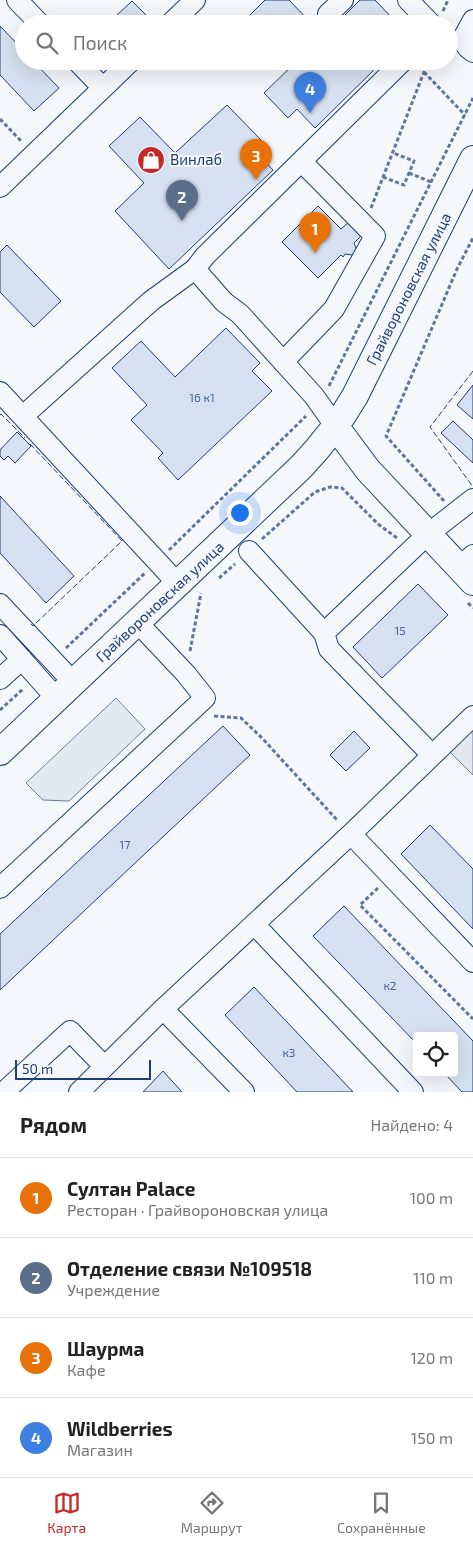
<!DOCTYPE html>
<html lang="ru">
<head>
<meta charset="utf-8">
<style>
  :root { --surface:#fff; --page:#f2f2f2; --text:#222; --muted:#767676; --line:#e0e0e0; --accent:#c62828 }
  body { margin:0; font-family:"Exo 2",sans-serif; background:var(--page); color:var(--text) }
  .controls { position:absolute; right:15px; bottom:15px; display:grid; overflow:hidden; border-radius:5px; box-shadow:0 5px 20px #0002 }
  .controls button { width:45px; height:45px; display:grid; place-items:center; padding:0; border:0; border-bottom:1px solid var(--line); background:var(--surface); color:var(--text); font:25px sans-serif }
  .scale { position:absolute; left:15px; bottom:12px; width:136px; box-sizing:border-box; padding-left:5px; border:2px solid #1d3f73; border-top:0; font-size:14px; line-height:18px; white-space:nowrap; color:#1d3f73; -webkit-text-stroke:4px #f4f7fb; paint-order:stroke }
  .you { position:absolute; left:239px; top:512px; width:18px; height:18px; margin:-12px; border:4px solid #fff; border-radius:50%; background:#1a73e8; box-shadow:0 0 0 8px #1a73e833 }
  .badge { display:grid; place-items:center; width:32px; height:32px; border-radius:50%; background:var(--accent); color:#fff; font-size:16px; font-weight:700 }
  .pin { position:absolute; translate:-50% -41px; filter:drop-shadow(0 1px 2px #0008) }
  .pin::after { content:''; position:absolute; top:26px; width:18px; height:15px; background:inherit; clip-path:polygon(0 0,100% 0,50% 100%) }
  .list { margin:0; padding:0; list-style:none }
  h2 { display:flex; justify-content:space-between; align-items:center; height:65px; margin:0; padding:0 20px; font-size:21px }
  h2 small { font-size:16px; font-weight:400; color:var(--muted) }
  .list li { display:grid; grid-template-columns:32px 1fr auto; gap:15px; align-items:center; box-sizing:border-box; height:80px; padding:0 20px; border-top:1px solid var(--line) }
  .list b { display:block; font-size:19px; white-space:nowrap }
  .list p { margin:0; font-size:16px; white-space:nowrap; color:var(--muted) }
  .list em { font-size:16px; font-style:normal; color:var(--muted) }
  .icon { flex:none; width:28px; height:28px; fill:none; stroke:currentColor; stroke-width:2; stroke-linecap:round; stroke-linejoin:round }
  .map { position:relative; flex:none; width:473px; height:1092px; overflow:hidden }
  .search { position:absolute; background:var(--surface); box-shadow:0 5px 20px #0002; left:15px; right:15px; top:15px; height:55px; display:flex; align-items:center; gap:12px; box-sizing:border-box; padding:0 18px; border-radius:28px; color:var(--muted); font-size:19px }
  .sheet { height:385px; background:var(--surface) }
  nav { display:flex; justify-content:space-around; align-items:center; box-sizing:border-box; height:70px; border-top:1px solid var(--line); background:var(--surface); font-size:14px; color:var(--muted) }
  nav a { display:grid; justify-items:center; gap:2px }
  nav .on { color:var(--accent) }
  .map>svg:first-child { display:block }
  .green { fill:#e3e9f0; stroke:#687fa3 }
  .parking { fill:#e3e8f0; stroke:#687fa3 }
  .building { fill:#d5e0f0; stroke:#1d3f73 }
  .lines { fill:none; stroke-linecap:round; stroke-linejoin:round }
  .minor-casing { stroke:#1d3f73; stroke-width:22 }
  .major-casing { stroke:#1d3f73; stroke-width:28 }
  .path { stroke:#5e769c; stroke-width:3; stroke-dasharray:4 2.5; stroke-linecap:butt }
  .minor { stroke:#f4f7fb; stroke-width:20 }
  .major { stroke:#f4f7fb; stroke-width:26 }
  .fence { stroke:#1d3f73; stroke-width:1; stroke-dasharray:6 2.5; stroke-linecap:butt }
  .labels { text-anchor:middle; stroke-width:4; stroke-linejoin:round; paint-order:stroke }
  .number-label { font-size:12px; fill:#4b6792 }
  .poi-label { font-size:15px; fill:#1d3f73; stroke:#f4f7fb; text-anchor:start }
  .street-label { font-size:15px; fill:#1d3f73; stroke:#f4f7fb }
</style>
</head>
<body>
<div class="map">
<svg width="473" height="1092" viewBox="0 0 473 1092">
  <rect width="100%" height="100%" fill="#f4f7fb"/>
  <path class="green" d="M116,698L145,729L69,801L43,800L26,783Z"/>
  <path class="parking" d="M473,729V775L450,752Z"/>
  <path class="building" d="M265,0H289L312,24H258L250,15Z
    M360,0H375L394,20L389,24H336Z
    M132,1L150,19L145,24H124L116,16Z
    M0,26L24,51V61H33L59,88L34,111L0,75Z
    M295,61H383L315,128L297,109L288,118L264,93L296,62Z
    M227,105L262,141L253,149L273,170L169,269L115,211L144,183L109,146L140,117L175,153Z
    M318,206L341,229L349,222L362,235L354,243L357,251L352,255L345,254L343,257L341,255L318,278L282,242Z
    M7,245L61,301L34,327L0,292V252Z
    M226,328L260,363L252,371L272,391L178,480L158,458L163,453L131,420L147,405L112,368L141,341L175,377Z
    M473,385V419L457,405Z
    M453,421L473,440V463L441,433Z
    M17,432L31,446L15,463L8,456L4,460L0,456V450Z
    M0,496L74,576L46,603L0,553Z
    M418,584L448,615L382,678L353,647Z
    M223,726L250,755L0,990V934Z
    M354,731L370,748L346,771L330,755Z
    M430,825L473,869V929L401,854Z
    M344,906L473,1041V1092H462L444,1073H454V1036H417V1044L313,936Z
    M254,987L353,1092H297L225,1015Z
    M163,1071L182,1092H143Z"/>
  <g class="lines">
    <g class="minor-casing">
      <path id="minor" d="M17,0L40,24
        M408,0L431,24
        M328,14L343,0
        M473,20L462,40L468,48L473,52
        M170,24L195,0
        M77,61L103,88
        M0,187L131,61
        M195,269L224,302L240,314L314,396L336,427
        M283,362L334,309L375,236L302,162
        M0,392L179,585
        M23,416L151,301L195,269L205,256L403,61
        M249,551L324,633
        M459,567L473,555
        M0,604L74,683
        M0,635L57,699
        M0,679L22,659
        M432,755L329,649L324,633L428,534L473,499
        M351,834L473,962
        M0,888L205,698L186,674L138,623
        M254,924L413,1092
        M163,1009L244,1092
        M4,1092L70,1031L104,1066
        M79,1092L163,1009L351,834L473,716"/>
    </g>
    <g class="major-casing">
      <path id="major" d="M336,427L368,470L473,582
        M0,752L301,467C322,445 340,422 355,396L473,159"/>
    </g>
    <path class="path" d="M443,11L448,0
      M424,72L465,115
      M0,119L22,142
      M409,173L431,182
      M383,177L404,185L414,161L393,153
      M371,208L424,72L427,61
      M329,386L473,98
      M444,501L386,436L457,269L473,238
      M262,539L315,492L330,487L342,488L378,524L397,538
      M169,550L306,416
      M219,578L235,564
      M468,603L473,608
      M66,648L145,573
      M190,651L201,593
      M0,710L23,689
      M214,716L241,718L262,738L338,821
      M378,888L360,905L473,1019"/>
    <use href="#minor" class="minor"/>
    <use href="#major" class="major"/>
    <path class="fence" d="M473,371L430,427L473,487
      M0,415L1,414L25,438
      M30,444L122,541L33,626L31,624"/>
  </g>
  <defs>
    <g id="shop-disc" transform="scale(1.4375)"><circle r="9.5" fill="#c62828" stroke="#f4f7fb"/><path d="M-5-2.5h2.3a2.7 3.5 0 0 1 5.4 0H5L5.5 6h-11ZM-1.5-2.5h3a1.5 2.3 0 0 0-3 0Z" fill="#fff"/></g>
  </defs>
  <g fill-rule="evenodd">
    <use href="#shop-disc" x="151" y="160"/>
  </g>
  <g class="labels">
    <g class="number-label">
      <text x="202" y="402">16 к1</text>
      <text x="400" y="635">15</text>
      <text x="125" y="849">17</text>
      <text x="390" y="990">к2</text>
      <text x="289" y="1057">к3</text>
    </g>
    <g class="poi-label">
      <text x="170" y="165">Винлаб</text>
    </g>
    <g class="street-label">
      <text transform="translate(409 289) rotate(-63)" y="5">Грайвороновская улица</text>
      <text transform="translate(160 602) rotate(-43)" y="5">Грайвороновская улица</text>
    </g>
  </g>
</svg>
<div class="controls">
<button><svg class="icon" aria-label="locate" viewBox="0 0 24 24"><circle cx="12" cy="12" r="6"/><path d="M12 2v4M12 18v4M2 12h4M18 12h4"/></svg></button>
</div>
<div class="scale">50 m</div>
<div class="you"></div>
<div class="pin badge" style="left:315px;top:253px;background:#e8710a">1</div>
<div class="pin badge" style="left:182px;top:221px;background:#5c6f8a">2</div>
<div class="pin badge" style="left:256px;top:180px;background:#e8710a">3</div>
<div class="pin badge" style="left:310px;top:113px;background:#3f7fe0">4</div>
<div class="search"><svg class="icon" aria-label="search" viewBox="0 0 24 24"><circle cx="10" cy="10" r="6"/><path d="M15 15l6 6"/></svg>Поиск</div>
</div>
<section class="sheet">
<h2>Рядом<small>Найдено: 4</small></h2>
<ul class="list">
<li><span class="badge" style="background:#e8710a">1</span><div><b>Султан Palace</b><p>Ресторан · Грайвороновская улица</p></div><em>100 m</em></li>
<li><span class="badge" style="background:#5c6f8a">2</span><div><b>Отделение связи №109518</b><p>Учреждение</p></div><em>110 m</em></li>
<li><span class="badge" style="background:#e8710a">3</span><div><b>Шаурма</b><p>Кафе</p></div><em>120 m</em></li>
<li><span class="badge" style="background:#3f7fe0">4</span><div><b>Wildberries</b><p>Магазин</p></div><em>150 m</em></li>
</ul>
</section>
<nav>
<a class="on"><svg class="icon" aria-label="map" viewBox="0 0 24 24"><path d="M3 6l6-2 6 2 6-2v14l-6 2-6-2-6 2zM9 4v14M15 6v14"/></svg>Карта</a>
<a><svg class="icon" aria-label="directions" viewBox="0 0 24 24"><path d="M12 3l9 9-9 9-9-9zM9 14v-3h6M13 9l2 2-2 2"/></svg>Маршрут</a>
<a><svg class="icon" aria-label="saved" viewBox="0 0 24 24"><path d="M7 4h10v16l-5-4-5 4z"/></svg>Сохранённые</a>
</nav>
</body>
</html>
